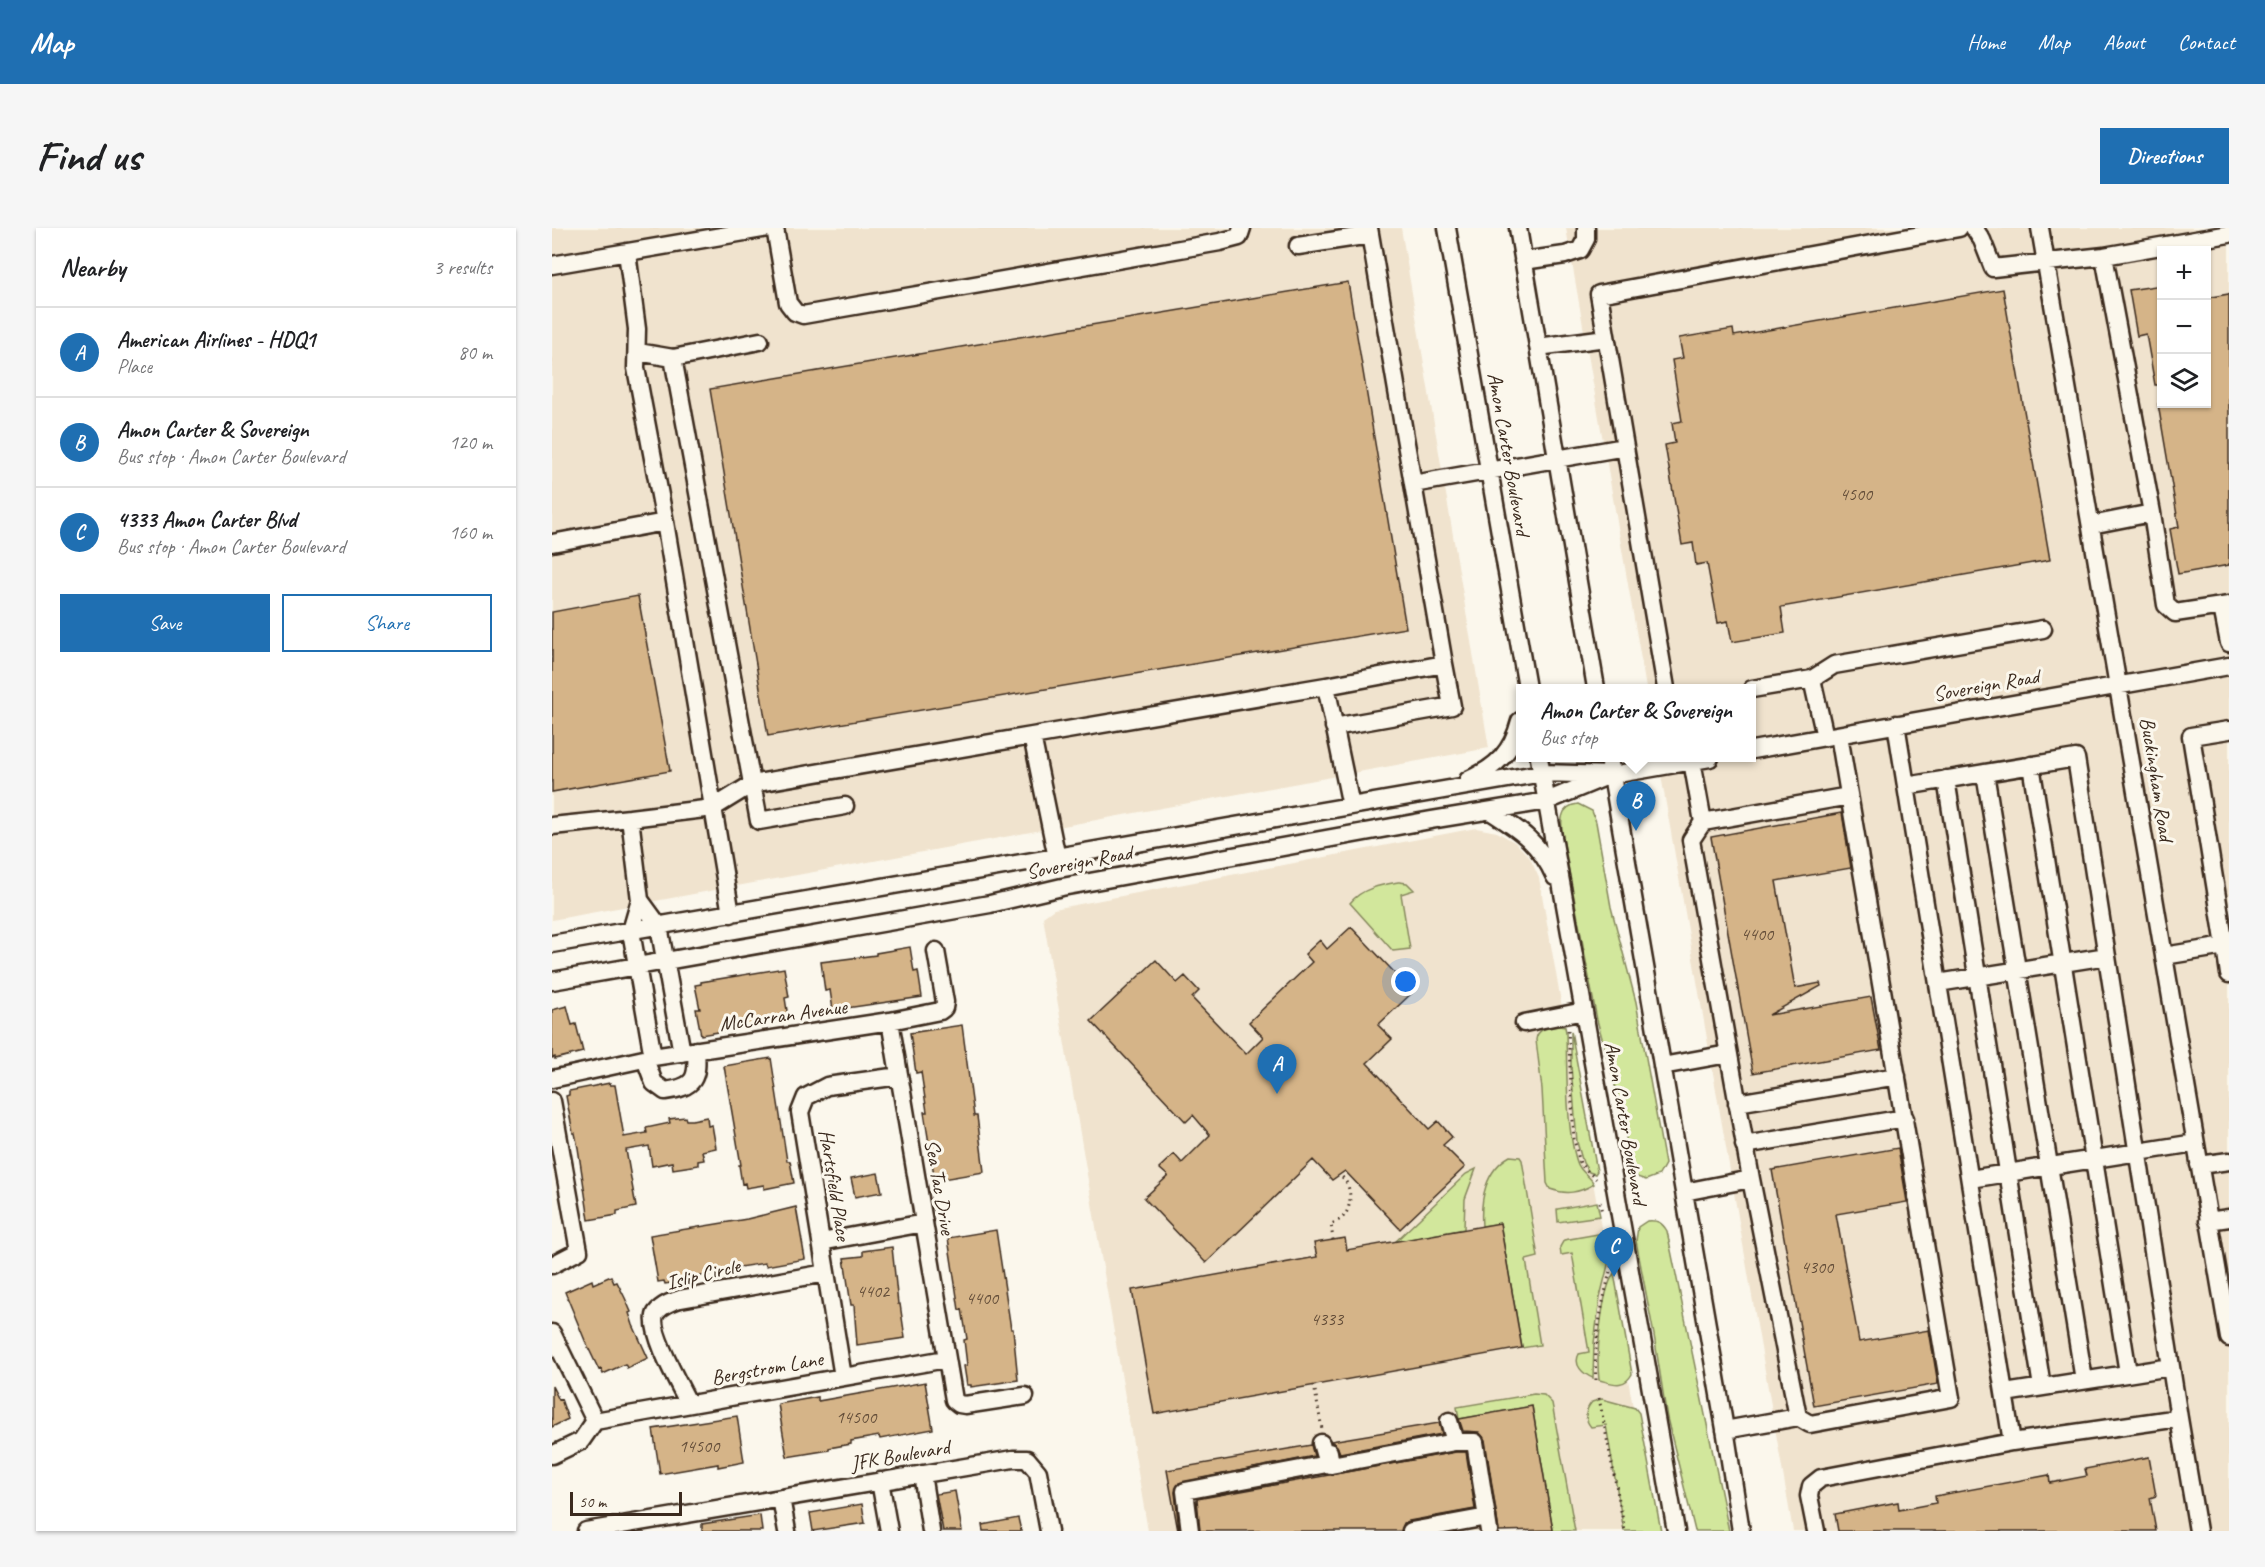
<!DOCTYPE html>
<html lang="en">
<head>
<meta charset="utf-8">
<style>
  :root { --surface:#fff; --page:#f6f6f6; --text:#202124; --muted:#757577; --line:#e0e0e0; --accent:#1f6fb2 }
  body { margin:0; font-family:Caveat,sans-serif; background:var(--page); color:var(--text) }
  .controls { position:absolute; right:18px; top:18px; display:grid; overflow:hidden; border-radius:0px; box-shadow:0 2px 4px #0004 }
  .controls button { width:54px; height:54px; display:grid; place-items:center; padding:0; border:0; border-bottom:2px solid var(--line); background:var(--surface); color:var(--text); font:30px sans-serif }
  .scale { position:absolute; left:18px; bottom:15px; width:112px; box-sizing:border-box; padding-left:6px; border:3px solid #3b2a1e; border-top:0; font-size:16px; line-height:21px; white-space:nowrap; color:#3b2a1e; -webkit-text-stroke:4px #fbf7ec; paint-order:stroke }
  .you { position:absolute; left:854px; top:754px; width:21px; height:21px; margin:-15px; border:4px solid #fff; border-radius:50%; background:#1a73e8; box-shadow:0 0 0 9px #1a73e833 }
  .badge { display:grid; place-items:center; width:39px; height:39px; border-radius:50%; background:var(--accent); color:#fff; font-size:20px; font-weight:700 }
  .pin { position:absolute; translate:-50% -50px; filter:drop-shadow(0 2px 3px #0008) }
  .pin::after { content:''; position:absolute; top:32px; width:21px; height:18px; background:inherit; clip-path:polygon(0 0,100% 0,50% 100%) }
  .popup { position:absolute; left:964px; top:456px; width:240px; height:78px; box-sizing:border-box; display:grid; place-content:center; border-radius:0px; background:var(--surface); filter:drop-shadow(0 2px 4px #0005); font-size:20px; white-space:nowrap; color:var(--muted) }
  .popup b { font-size:22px; color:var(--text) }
  .popup::after { content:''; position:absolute; left:50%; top:100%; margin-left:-12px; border:12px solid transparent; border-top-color:var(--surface) }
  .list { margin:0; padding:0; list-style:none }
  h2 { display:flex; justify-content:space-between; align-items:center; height:78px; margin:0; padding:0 24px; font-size:26px }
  h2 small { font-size:20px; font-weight:400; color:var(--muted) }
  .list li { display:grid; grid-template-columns:39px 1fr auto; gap:18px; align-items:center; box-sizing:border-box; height:90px; padding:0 24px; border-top:2px solid var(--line) }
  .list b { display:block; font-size:22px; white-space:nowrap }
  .list p { margin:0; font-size:20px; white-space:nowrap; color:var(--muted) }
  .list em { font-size:20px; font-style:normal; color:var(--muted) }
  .actions { display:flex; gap:12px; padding:18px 24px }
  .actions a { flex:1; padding:14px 0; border:2px solid var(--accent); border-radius:0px; text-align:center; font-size:21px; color:var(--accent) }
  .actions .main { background:var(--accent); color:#fff }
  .icon { flex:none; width:33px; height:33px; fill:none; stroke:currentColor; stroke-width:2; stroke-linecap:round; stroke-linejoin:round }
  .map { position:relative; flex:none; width:1677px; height:1303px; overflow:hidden; border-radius:0px }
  header { display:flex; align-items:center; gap:36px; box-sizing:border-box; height:84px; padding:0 30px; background:var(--accent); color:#fff }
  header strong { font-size:28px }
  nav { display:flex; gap:33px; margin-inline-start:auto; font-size:21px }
  .intro { display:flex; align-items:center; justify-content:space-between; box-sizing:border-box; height:144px; padding:0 36px }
  h1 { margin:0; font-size:42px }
  .button { padding:15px 27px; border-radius:0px; background:var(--accent); color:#fff; font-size:21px; font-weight:700 }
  main { display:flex; gap:36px; padding:0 36px }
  aside { flex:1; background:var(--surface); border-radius:0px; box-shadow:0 2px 4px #0004 }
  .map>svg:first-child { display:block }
  .built { fill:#f0e3ce; fill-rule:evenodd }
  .green { fill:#d2e79c; stroke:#86885d; stroke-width:1.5 }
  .building { fill:#d5b488; stroke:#3b2a1e; stroke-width:1.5 }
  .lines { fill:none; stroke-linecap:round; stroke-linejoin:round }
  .minor-casing { stroke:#3b2a1e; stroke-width:21 }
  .path { stroke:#3b2a1e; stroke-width:3; stroke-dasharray:1.5 4.5; stroke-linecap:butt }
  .minor { stroke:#fbf7ec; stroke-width:16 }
  .labels { text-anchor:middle; stroke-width:6; stroke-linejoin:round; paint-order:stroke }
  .number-label { font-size:18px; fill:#624c38 }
  .street-label { font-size:21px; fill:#3b2a1e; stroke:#fbf7ec }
</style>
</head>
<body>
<header>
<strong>Map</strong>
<nav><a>Home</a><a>Map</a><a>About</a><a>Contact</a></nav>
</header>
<div class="intro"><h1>Find us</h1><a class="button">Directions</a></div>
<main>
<aside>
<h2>Nearby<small>3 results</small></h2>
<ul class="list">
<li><span class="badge">A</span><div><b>American Airlines - HDQ1</b><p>Place</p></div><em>80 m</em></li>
<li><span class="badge">B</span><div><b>Amon Carter &amp; Sovereign</b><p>Bus stop · Amon Carter Boulevard</p></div><em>120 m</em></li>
<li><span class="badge">C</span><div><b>4333 Amon Carter Blvd</b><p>Bus stop · Amon Carter Boulevard</p></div><em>160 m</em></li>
</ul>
<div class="actions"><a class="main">Save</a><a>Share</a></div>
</aside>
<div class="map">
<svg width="1677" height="1303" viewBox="0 0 1677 1303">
  <rect width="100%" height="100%" fill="#fbf7ec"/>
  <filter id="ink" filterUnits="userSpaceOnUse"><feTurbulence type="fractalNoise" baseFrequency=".0167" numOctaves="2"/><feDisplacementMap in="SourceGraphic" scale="12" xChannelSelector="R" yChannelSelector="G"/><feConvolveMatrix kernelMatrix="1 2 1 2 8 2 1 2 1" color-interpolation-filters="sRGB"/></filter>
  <g filter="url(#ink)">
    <path class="built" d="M0,0H849L937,520L0,692Z
      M1014,0H1677V1303H1241L1106,530H1200V460H1094ZM1610,22H1654V176H1610Z
      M924,600L945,604L964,615L978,630L987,650L1103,1303H596L491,689L502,681Z"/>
    <path class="green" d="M1026,576L1040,583L1044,594L1059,679L1084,774L1113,936L1107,947L1094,952L1085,949L1077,930L1069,879L1045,792L1011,611C1009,596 1006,578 1026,576Z
      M847,654L855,655L862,662L849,666L858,721L841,723L798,675C810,660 829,657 847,654Z
      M1007,798L1013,799L1014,804C1015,840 1014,902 1025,934C1028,944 1038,948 1042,956C1027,965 1014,967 998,961L995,955L990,861L984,812C985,800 997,799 1007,798Z
      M1019,803L1045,943L1043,946L1037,944L1031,935L1025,914L1019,838Z
      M958,928L968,929L970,932L986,1029L974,1032L988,1117L970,1120L948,995L930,998C928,972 933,942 958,928Z
      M924,941L913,971L912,1001L843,1014L914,946Z
      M1045,974L1048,988L1006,994L1005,981Z
      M1095,993C1105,992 1110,994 1115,1003L1177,1303H1143L1115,1190L1102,1107L1084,1013L1086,999Z
      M1046,1006H1050L1057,1033L1048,1069L1042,1115L1041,1150C1031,1146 1021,1137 1027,1126L1037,1124L1020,1025L1009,1027L1008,1019L1012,1012Z
      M1062,1045L1080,1146C1072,1161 1060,1155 1047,1152C1044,1127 1049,1065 1062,1045Z
      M982,1166L992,1167L1000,1175L1023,1303H995L1001,1302L980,1178L907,1191L905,1179Z
      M1050,1171L1083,1180L1087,1185L1109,1303H1072L1054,1197L1039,1199C1032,1191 1033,1182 1040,1174Z"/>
    <path class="building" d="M796,54L854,400L216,508L158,161Z
      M1610,57V157H1603L1594,106L1585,108L1577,62Z
      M1451,61L1498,332L1229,379L1233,405L1180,414L1176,393L1166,395L1155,335L1144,337L1141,315L1130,317L1113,217L1123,215L1120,195L1130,193L1120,132L1131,130L1127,110L1181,101L1182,108Z
      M1677,66V337L1626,346L1618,301L1627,299L1606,176H1654V70Z
      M86,368L118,543L0,564V384Z
      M1290,585L1299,640L1224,653L1243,760L1268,755L1269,758L1217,787L1319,769L1329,822L1201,845L1159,609Z
      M799,699L861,764L826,797L840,811L815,835L877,901L886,893L900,909L891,917L913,939L848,1001L793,943L780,952L761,932L654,1035L592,970L616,948L607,940L622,926L630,935L658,907L641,887L634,894L539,793L604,732L625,755L633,748L647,763L640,770L694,826L711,809L697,794L760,734L753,726L768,712L775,721Z
      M358,719L362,744L366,743L370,769L281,782L278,762L273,763L269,734L324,727V725Z
      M232,740L237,769L233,770L236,789L229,790V793L149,807L144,781H148L143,757L149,756V754Z
      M15,778L20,797L24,796L31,824L3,831V829L0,830V782Z
      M410,797L422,888H425L432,944L385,952L384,947H382L372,884H375L369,844L364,845L358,805Z
      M219,830L235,933H238L242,955L212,961V957L194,960L193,955L190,956L187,937H189L172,838Z
      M58,855V857H63L72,909L95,905L94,900L118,895L117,891L133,889L134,892H140L155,889L156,898L160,897L164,920L150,923L152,932L146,933V937L121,941L120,934L100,938L97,918L74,922L84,979L65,983V987L37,992L26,920L23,905H21L14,868L17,867V863Z
      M1346,920L1355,974L1284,986L1307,1114L1377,1102L1386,1156L1262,1178L1220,942Z
      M326,945L330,964L303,969L299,950Z
      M244,979L253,1031L214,1038L213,1035L174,1041L175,1044L125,1052V1054L113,1056L112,1053L106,1054L98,1007L195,991Z
      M948,995L970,1120L602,1186L580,1062L765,1029L762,1015L781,1012L793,1010L795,1022Z
      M444,1002L459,1101H461L466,1152L419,1159V1157H415L412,1138L415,1137L412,1112L415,1111L410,1081L407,1082L396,1010Z
      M340,1019L346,1076H348L353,1110L305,1117L302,1077H299L292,1030L311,1028V1023Z
      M59,1048L62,1055L65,1054L73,1070L79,1084L77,1085L81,1097L96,1130L75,1140L73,1136L51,1146L49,1141L47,1142L34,1115L13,1064L40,1052L41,1056Z
      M373,1154L381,1201L328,1211L327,1208L299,1213V1216L277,1220V1222L235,1229L226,1176L266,1169V1173Z
      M0,1158L7,1172L9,1171L16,1191L0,1199Z
      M980,1178L1001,1302L947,1303L933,1212L927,1204L911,1203L907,1191Z
      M185,1188L192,1234L166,1239V1236L108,1246L101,1201Z
      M887,1195L890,1206L788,1225L785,1218L779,1213Z
      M759,1217L762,1228L627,1255L623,1264L627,1303H626L615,1242Z
      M904,1224H914L923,1281L857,1293L852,1295L849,1303H648L645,1271Z
      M1597,1229L1604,1268L1598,1270L1604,1303H1286L1283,1286L1346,1274L1347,1282L1384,1275L1383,1268L1497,1247L1498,1255L1535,1248L1533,1241Z
      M403,1263L410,1303H391L384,1266Z
      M310,1276L313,1295L261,1303L258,1285Z
      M208,1287L210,1303H150V1296Z
      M466,1290L469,1303H431L430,1297Z"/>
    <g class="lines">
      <g class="minor-casing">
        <path id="minor" d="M223,0L236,75L243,84L251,87L668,14L687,9L690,0
          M895,0L975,460
          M966,0L1044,460
          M1422,0L1430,12L1441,40L1552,28L1677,6
          M1488,0L1677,1110
          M746,18L818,7
          M75,24L85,101L84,140L113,294
          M971,33L1013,27L1028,22L1034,11V0
          M0,37L216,0
          M986,119L1054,110
          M86,124L121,130L207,593L293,578
          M121,130L208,113
          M1073,219L1114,460
          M861,256L1073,219L1047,66L1407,0
          M1600,285L1614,377L1623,385L1677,377
          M1539,297L1600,285L1552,28
          M0,315L113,294L179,686
          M1670,379L1677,415
          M1260,451L1273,509
          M1200,461L1260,451L1282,437L1491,401
          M1344,496L1460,1214L1627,1190L1646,1303
          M782,499L900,478L892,436
          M1677,502L1639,508L1673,718L1677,717
          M1200,522L1677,438
          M987,530L1124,1303
          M1057,530L1174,1207L1189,1303
          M1140,533L1151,594L1139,612L1199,951L1246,1189
          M1479,537L1576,1145
          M1433,545L1532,1152
          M1394,551L1490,1159
          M916,552C945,539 960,524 968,493
          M1354,558L1524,530L1627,1190
          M799,578L774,458L892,436L817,0
          M938,583C968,602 988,615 1003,649
          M78,590L161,580L200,556L480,508
          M1151,594L1297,568
          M0,598L78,590L88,672L79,703L101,829
          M505,630L480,508L774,458
          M88,672L107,698L130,825
          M0,716L990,545L1060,547L1158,530
          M1612,728L1673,718L1677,746
          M0,753L438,676L510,659L879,592L995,573L1053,549
          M1386,755L1555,728
          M338,793L402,1172L407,1176L413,1177L473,1168
          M972,795L1032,783
          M93,831L102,855L113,863C143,859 146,851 144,822
          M1110,838L1176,826
          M0,851L101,829L338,793L388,783L392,780L393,774L384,723
          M0,873L27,1023L0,1037
          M1185,875L1345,848
          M1192,917L1353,890
          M1647,937L1677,933
          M1418,951L1643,915
          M1132,964L1199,951
          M1656,993L1677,990
          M269,1014L372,995
          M0,1105L43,1193
          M291,1149L248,884L254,869L275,858L347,848
          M1453,1165L1619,1139
          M137,1176C129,1160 95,1100 104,1085C110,1077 119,1074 128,1071L274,1045
          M43,1193L394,1131
          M897,1193L903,1214H923L937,1303
          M1173,1202L1246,1189L1258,1196L1399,1170L1287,507
          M777,1224L779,1237L903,1214
          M0,1227L29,1213L43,1193
          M370,1246L379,1303
          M328,1253L337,1303
          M229,1270L235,1303
          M34,1303L461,1231H475L486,1244L497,1303
          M638,1303L633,1263L775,1236L769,1215
          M859,1303L935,1289
          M1264,1303L1257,1268L1259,1258L1269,1250L1460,1214"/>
      </g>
      <path class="path" d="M1016,802L1022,911L1028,936L1044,951
        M1048,974L1050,985
        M781,1012L779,996C784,994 788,992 792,988C801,977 800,954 787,947
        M1044,1152C1041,1112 1051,1073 1060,1035
        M762,1157L770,1201
        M1047,1170L1073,1303"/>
      <use href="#minor" class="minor"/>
    </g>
  </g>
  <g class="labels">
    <g class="number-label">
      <text x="1304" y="272">4500</text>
      <text x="1205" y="712">4400</text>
      <text x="1265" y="1045">4300</text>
      <text x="321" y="1069">4402</text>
      <text x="430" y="1076">4400</text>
      <text x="775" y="1097">4333</text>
      <text x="304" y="1195">14500</text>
      <text x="147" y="1224">14500</text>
    </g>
    <g class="street-label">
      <text transform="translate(957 226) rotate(80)" y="7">Amon Carter Boulevard</text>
      <text transform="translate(1434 457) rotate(-10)" y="7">Sovereign Road</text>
      <text transform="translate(1605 551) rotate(81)" y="7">Buckingham Road</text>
      <text transform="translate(527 634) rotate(-11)" y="7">Sovereign Road</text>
      <text transform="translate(231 787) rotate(-8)" y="7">McCarran Avenue</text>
      <text transform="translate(1074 895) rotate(80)" y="7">Amon Carter Boulevard</text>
      <text transform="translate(283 957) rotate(81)" y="7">Hartsfield Place</text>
      <text transform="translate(388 959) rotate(80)" y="7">Sea Tac Drive</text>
      <text transform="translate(151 1046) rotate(-14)" y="7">Islip Circle</text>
      <text transform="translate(215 1140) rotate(-10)" y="7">Bergstrom Lane</text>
      <text transform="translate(348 1227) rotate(-10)" y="7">JFK Boulevard</text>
    </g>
  </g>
</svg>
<div class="controls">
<button>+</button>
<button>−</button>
<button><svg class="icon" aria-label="layers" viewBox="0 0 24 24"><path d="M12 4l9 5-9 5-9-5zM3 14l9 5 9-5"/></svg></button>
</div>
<div class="scale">50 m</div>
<div class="you"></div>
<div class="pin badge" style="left:725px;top:866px">A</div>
<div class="pin badge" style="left:1084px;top:603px">B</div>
<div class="popup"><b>Amon Carter &amp; Sovereign</b>Bus stop</div>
<div class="pin badge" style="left:1062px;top:1049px">C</div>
</div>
</main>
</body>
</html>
